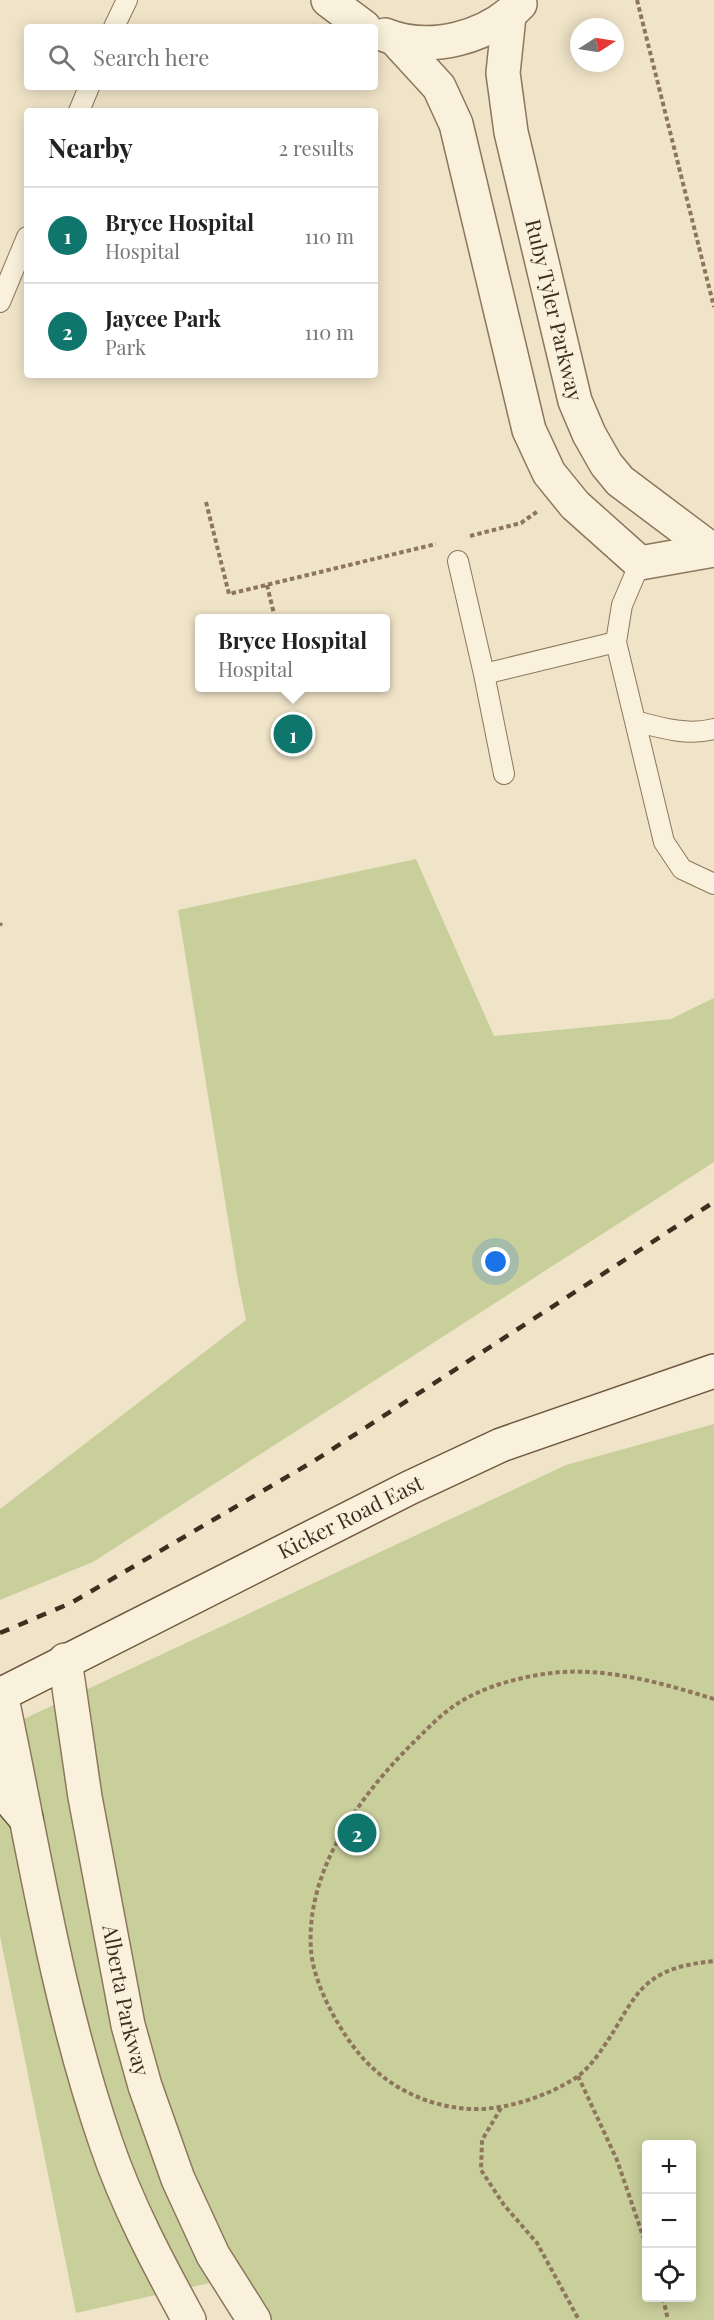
<!DOCTYPE html>
<html lang="en">
<head>
<meta charset="utf-8">
<style>
  :root { --surface:#fff; --page:#f6f6f6; --text:#222; --muted:#767676; --line:#e0e0e0; --accent:#0f766e }
  body { margin:0; font-family:"Playfair Display",serif; background:var(--page); color:var(--text) }
  .controls { position:absolute; right:18px; bottom:18px; display:grid; overflow:hidden; border-radius:6px; box-shadow:0 3px 15px #0003 }
  .controls button { width:54px; height:54px; display:grid; place-items:center; padding:0; border:0; border-bottom:2px solid var(--line); background:var(--surface); color:var(--text); font:30px sans-serif }
  .compass { position:absolute; left:570px; top:18px; width:54px; height:54px; border-radius:50%; background:var(--surface); box-shadow:0 3px 15px #0003; rotate:78deg }
  .you { position:absolute; left:496px; top:1262px; width:21px; height:21px; margin:-15px; border:4px solid #fff; border-radius:50%; background:#1a73e8; box-shadow:0 0 0 9px #1a73e833 }
  .badge { display:grid; place-items:center; width:39px; height:39px; border-radius:50%; background:var(--accent); color:#fff; font-size:20px; font-weight:700 }
  .pin { position:absolute; translate:-50% -50%; border:3px solid #fff; box-shadow:0 2px 6px #0006 }
  .popup { position:absolute; left:195px; top:614px; width:195px; height:78px; box-sizing:border-box; display:grid; place-content:center; border-radius:6px; background:var(--surface); filter:drop-shadow(0 2px 4px #0005); font-size:20px; white-space:nowrap; color:var(--muted) }
  .popup b { font-size:22px; color:var(--text) }
  .popup::after { content:''; position:absolute; left:50%; top:100%; margin-left:-12px; border:12px solid transparent; border-top-color:var(--surface) }
  .list { margin:0; padding:0; list-style:none }
  h2 { display:flex; justify-content:space-between; align-items:center; height:78px; margin:0; padding:0 24px; font-size:26px }
  h2 small { font-size:20px; font-weight:400; color:var(--muted) }
  .list li { display:grid; grid-template-columns:39px 1fr auto; gap:18px; align-items:center; box-sizing:border-box; height:96px; padding:0 24px; border-top:2px solid var(--line) }
  .list b { display:block; font-size:22px; white-space:nowrap }
  .list p { margin:0; font-size:20px; white-space:nowrap; color:var(--muted) }
  .list em { font-size:20px; font-style:normal; color:var(--muted) }
  .icon { flex:none; width:33px; height:33px; fill:none; stroke:currentColor; stroke-width:2; stroke-linecap:round; stroke-linejoin:round }
  .map { position:relative; flex:none; width:714px; height:2320px; overflow:hidden }
  .search { position:absolute; background:var(--surface); box-shadow:0 3px 15px #0003; left:24px; top:24px; width:354px; height:66px; display:flex; align-items:center; gap:15px; box-sizing:border-box; padding:0 21px; border-radius:6px; color:var(--muted); font-size:22px }
  .panel { position:absolute; background:var(--surface); box-shadow:0 3px 15px #0003; left:24px; top:108px; width:354px; height:270px; border-radius:6px }
  .map>svg:first-child { display:block }
  .green { fill:#c9cf9b; fill-rule:evenodd }
  .lines { fill:none; stroke-linecap:round; stroke-linejoin:round }
  .lane-casing { stroke:#8d765c; stroke-width:22 }
  .street-casing { stroke:#8d765c; stroke-width:36 }
  .secondary-casing { stroke:#6f573f; stroke-width:36 }
  .path { stroke:#8d765c; stroke-width:4; stroke-dasharray:4.5 3; stroke-linecap:butt }
  .lane { stroke:#faf1dc; stroke-width:20 }
  .street { stroke:#faf1dc; stroke-width:33 }
  .secondary { stroke:#faf1dc; stroke-width:33 }
  .rail { stroke:#3d2e20; stroke-width:4.5; stroke-dasharray:10 10; stroke-linecap:butt }
  .labels { text-anchor:middle; stroke-width:6; stroke-linejoin:round; paint-order:stroke }
  .street-label { font-size:21px; fill:#3d2e20; stroke:#f7eed8 }
</style>
</head>
<body>
<div class="map">
<svg width="714" height="2320" viewBox="0 0 714 2320">
  <rect width="100%" height="100%" fill="#f0e4c8"/>
  <path class="green" d="M416,859L494,1036L671,1019L714,998V1162L93,1562L0,1600V1509L246,1320L238,1281L178,910Z
    M714,1424V2320H242L232,2278L76,2313L0,1936V1730L566,1465ZM646,2144H692V2298H646Z"/>
  <g class="lines">
    <g class="lane-casing">
      <path id="lane" d="M114,27L127,0
        M79,111L89,87
        M0,302L27,237
        M458,561L484,674
        M640,563L622,605L616,642L664,842L682,869L714,884
        M635,721C661,728 688,736 714,729
        M504,774L484,674L616,642"/>
    </g>
    <g class="street-casing">
      <g id="street">
        <path d="M328,0L364,27"/>
        <path id="s1" d="M509,16L503,73L511,132L575,401L589,434L606,464L620,481L712,550"/>
        <path d="M385,35C430,53 487,38 520,4"/>
        <path d="M395,39L439,87L456,124L529,430L549,473L575,505L640,563L714,550"/>
        <path id="s2" d="M65,1660L85,1797L128,2025L145,2086L178,2179L213,2255L254,2320"/>
        <path d="M1,1694C33,1844 56,1998 106,2143C127,2205 158,2263 189,2320"/>
      </g>
    </g>
    <g class="secondary-casing">
      <g id="secondary">
        <path id="s3" d="M0,1695L409,1488L501,1445L714,1371"/>
        <path d="M0,1788L26,1819"/>
      </g>
    </g>
    <path class="path" d="M637,0L714,307
      M206,502L229,594L436,544
      M470,536L521,523L538,511
      M267,585L275,618
      M0,923L1,926
      M714,1699C665,1684 614,1669 561,1672C528,1675 489,1684 460,1702C445,1711 431,1725 418,1738C363,1791 305,1869 311,1950C313,1981 335,2022 353,2046C381,2084 424,2107 472,2109C507,2110 548,2096 577,2077C592,2066 602,2049 612,2034C622,2018 633,1996 647,1984C667,1967 689,1964 714,1961
      M578,2076L617,2160L646,2245
      M501,2108L482,2140L481,2170L504,2205L537,2243L579,2320
      M663,2298L668,2320"/>
    <use href="#lane" class="lane"/>
    <use href="#street" class="street"/>
    <use href="#secondary" class="secondary"/>
    <path class="rail" d="M0,1633L71,1603L314,1461L714,1202"/>
  </g>
  <g class="labels">
    <g class="street-label">
      <text dy="7" stroke="none"><textPath href="#s1" startOffset="300">Ruby Tyler Parkway</textPath></text>
      <text dy="7" stroke="none"><textPath href="#s3" startOffset="393">Kicker Road East</textPath></text>
      <text dy="7" stroke="none"><textPath href="#s2" startOffset="346">Alberta Parkway</textPath></text>
    </g>
  </g>
</svg>
<div class="controls">
<button>+</button>
<button>−</button>
<button><svg class="icon" aria-label="locate" viewBox="0 0 24 24"><circle cx="12" cy="12" r="6"/><path d="M12 2v4M12 18v4M2 12h4M18 12h4"/></svg></button>
</div>
<svg class="compass" viewBox="-18 -18 36 36"><path d="M0-13l5 13h-10z" fill="#e53935"/><path d="M0 13l5-13h-10z" fill="#767676"/></svg>
<div class="you"></div>
<div class="pin badge" style="left:293px;top:734px">1</div>
<div class="popup"><b>Bryce Hospital</b>Hospital</div>
<div class="pin badge" style="left:357px;top:1833px">2</div>
<div class="search"><svg class="icon" aria-label="search" viewBox="0 0 24 24"><circle cx="10" cy="10" r="6"/><path d="M15 15l6 6"/></svg>Search here</div>
<section class="panel">
<h2>Nearby<small>2 results</small></h2>
<ul class="list">
<li><span class="badge">1</span><div><b>Bryce Hospital</b><p>Hospital</p></div><em>110 m</em></li>
<li><span class="badge">2</span><div><b>Jaycee Park</b><p>Park</p></div><em>110 m</em></li>
</ul>
</section>
</div>
</body>
</html>
